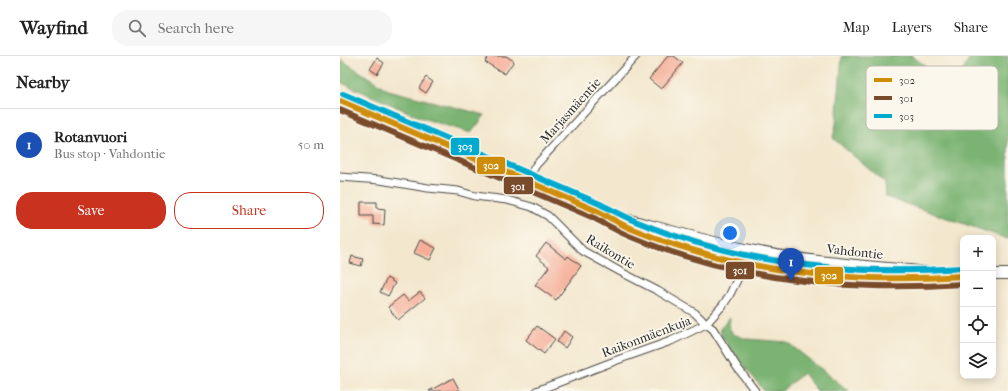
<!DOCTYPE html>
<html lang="en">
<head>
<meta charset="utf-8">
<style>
  :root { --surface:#fff; --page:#f6f6f6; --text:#222; --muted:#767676; --line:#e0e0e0; --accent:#c8321e }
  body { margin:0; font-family:"IM FELL French Canon",serif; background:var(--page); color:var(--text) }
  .controls { position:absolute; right:12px; bottom:12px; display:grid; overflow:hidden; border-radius:8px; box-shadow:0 2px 10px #0003 }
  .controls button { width:36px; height:36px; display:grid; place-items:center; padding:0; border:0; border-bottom:1px solid var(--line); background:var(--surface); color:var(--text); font:20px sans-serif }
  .you { position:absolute; left:390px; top:177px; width:14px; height:14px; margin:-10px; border:3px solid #fff; border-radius:50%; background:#1a73e8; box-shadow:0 0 0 6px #1a73e833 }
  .badge { display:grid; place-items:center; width:26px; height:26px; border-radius:50%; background:var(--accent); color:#fff; font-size:13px; font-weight:700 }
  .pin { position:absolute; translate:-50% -33px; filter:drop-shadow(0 1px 2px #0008) }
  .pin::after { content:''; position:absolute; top:21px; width:14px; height:12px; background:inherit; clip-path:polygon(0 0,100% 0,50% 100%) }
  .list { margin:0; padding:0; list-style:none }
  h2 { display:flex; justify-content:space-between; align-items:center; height:52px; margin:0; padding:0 16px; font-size:17px }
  h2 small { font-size:13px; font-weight:400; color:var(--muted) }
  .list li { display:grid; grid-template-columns:26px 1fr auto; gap:12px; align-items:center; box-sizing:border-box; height:72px; padding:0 16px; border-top:1px solid var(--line) }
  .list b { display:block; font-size:15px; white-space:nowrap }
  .list p { margin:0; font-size:13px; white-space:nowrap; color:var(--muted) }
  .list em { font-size:13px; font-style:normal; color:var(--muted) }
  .actions { display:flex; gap:8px; padding:12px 16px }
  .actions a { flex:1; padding:9px 0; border:1px solid var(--accent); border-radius:16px; text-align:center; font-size:14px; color:var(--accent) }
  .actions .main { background:var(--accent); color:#fff }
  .icon { flex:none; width:22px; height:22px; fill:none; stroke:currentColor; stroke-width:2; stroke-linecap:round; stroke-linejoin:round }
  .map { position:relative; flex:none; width:668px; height:335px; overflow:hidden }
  header { display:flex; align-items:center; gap:24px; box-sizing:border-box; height:56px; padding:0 20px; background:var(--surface); border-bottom:1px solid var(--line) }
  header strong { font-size:19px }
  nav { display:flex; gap:22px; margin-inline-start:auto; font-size:14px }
  .search { width:280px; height:36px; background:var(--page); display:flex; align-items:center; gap:10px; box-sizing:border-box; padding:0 14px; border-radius:16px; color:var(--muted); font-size:15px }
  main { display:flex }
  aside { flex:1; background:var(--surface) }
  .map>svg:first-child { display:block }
  .forest { fill:#7ab372; stroke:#526f4e }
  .building { fill:#f5ad98 }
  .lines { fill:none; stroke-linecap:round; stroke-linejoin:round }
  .street-casing { stroke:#494743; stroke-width:9 }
  .secondary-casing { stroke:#494743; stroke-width:12 }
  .street { stroke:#fff; stroke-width:7 }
  .secondary { stroke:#fff; stroke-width:10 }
  .bus-1-casing { stroke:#fbf7ec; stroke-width:9 }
  .bus-2-casing { stroke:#fbf7ec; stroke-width:9 }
  .bus-3-casing { stroke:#fbf7ec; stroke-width:9 }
  .bus-1 { stroke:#ce8d09; stroke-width:6 }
  .bus-2 { stroke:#7a4b2a; stroke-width:6 }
  .bus-3 { stroke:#00a9ce; stroke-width:6 }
  .labels { text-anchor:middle; stroke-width:3.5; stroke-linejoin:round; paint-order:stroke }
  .street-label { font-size:13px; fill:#2b2b2b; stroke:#fbf7ec }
  .key { fill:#fbf7ec; stroke:#bdbab2; stroke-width:1 }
  .key-label { font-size:11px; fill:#2b2b2b }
  .line-badge { stroke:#fbf7ec; stroke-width:1.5 }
  .badge-label { font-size:11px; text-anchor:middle; font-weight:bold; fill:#fff }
</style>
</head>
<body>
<header>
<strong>Wayfind</strong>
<div class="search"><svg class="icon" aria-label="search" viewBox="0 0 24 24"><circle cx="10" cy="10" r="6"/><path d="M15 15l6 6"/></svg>Search here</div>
<nav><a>Map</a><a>Layers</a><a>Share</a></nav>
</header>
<main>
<aside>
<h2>Nearby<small></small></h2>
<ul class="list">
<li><span class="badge" style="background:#1a4fb4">1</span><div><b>Rotanvuori</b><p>Bus stop · Vahdontie</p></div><em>50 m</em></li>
</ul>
<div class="actions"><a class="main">Save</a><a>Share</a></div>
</aside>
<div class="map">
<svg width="668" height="335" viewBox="0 0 668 335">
  <rect width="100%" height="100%" fill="#fbf7ec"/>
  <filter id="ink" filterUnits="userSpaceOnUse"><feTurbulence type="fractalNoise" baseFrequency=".025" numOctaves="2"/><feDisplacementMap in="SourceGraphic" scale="8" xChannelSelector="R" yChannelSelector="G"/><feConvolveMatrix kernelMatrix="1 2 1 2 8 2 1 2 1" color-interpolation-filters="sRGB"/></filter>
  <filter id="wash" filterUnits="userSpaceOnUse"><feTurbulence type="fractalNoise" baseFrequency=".012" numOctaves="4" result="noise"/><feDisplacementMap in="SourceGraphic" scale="16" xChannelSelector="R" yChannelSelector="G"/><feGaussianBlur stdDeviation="0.9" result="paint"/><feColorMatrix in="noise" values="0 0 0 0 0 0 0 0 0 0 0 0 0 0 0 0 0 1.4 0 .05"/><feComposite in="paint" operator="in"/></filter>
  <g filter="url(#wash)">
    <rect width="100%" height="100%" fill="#f3e7cd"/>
    <path class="forest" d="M502,0H572L614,31L631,0H668V183L546,141L545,127L493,82L496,68Z
      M0,3L48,34L145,59L131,77L82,62L0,26Z
      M390,261L389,271L393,278L407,283L447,286L509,335H477L463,317L442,335H424L382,281L380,273Z"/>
    <g id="blocks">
      <path class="building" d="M149,0H166L174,5L165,18L145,6Z
        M328,0H334L343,7L321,33L309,23Z
        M37,2L44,7L37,18L30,13Z
        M86,21L93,26L86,37L79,32Z
        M21,146H37V152L45,153L44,169L33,168V160H21Z
        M80,184L96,192L90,204L74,197Z
        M206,187L226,203L228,200L241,210L216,244L195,229L209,211L196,200Z
        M12,200L23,203L21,210L10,207Z
        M47,222L55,227L48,240L40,236Z
        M80,236L85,242L58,264L48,251L63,239L68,245Z
        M197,270L215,283L204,298L186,284Z
        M224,275L232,281L225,292L217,286Z
        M113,322L120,335H89Z"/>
    </g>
  </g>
  <g filter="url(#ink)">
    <use href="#blocks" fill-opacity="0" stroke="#494743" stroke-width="1"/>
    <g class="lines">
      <g class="street-casing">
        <path id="street" d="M0,121L40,124L88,132L118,135L135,140L167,144L192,151L208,160L243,195L281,216L318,235L355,257L366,268L373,273L397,311L415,335
          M186,126L196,109L296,0
          M196,335L280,303L331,285L366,268L383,249L389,240L398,222L405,193"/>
      </g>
      <g class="secondary-casing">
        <path id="secondary" d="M0,45L257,155C269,161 281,168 293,173C382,208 479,225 575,223C591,223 607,221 623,220
          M275,160C318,171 361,184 405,193C469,207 536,210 601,217
          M653,218H668"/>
      </g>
      <use href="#street" class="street"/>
      <use href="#secondary" class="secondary"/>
      <g class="bus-1-casing">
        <path id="bus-1" d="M0,45L257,155C269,161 280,168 292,173C397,216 511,228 623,220"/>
      </g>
      <g class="bus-2-casing">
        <path id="bus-2" d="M0,54L254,162C265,168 277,175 289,180C394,224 510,236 623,228"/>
      </g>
      <g class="bus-3-casing">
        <path id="bus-3" d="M3,38L260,148C272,154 283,160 295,165C399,208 512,220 622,212"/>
      </g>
      <use href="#bus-1" class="bus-1"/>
      <use href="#bus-2" class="bus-2"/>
      <use href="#bus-3" class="bus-3"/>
    </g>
  </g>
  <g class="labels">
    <g class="street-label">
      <text transform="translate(230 54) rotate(-48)" y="5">Marjasmäentie</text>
      <text transform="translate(271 195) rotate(31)" y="5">Raikontie</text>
      <text transform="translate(515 195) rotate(6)" y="5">Vahdontie</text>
      <text transform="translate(306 280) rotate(-21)" y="5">Raikonmäenkuja</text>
    </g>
  </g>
  <rect x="526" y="10" width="132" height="64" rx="6" class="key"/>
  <rect x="534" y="22" width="18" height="4" fill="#ce8d09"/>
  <rect x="534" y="40" width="18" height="4" fill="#7a4b2a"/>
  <rect x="534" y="58" width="18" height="4" fill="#00a9ce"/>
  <g class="key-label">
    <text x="559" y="28">302</text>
    <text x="559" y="46">301</text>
    <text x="559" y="64">303</text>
  </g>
  <g class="line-badge">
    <rect x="110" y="81" width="30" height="19" rx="4" fill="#00a9ce"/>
    <rect x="136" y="100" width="30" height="19" rx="4" fill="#ce8d09"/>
    <rect x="163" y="120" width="31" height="19" rx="4" fill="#7a4b2a"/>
    <rect x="385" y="205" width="30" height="19" rx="4" fill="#7a4b2a"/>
    <rect x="474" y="210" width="30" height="19" rx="4" fill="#ce8d09"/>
  </g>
  <g class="badge-label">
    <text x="125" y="94">303</text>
    <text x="151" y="113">302</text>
    <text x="178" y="134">301</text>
    <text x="400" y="218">301</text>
    <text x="489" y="223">302</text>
  </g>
</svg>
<div class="controls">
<button>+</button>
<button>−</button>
<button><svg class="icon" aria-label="locate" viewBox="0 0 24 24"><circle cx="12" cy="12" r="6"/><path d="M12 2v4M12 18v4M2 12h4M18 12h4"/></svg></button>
<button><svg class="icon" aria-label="layers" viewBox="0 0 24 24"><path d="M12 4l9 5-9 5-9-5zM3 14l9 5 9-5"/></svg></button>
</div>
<div class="you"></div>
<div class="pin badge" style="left:451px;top:225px;background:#1a4fb4">1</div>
</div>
</main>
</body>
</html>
